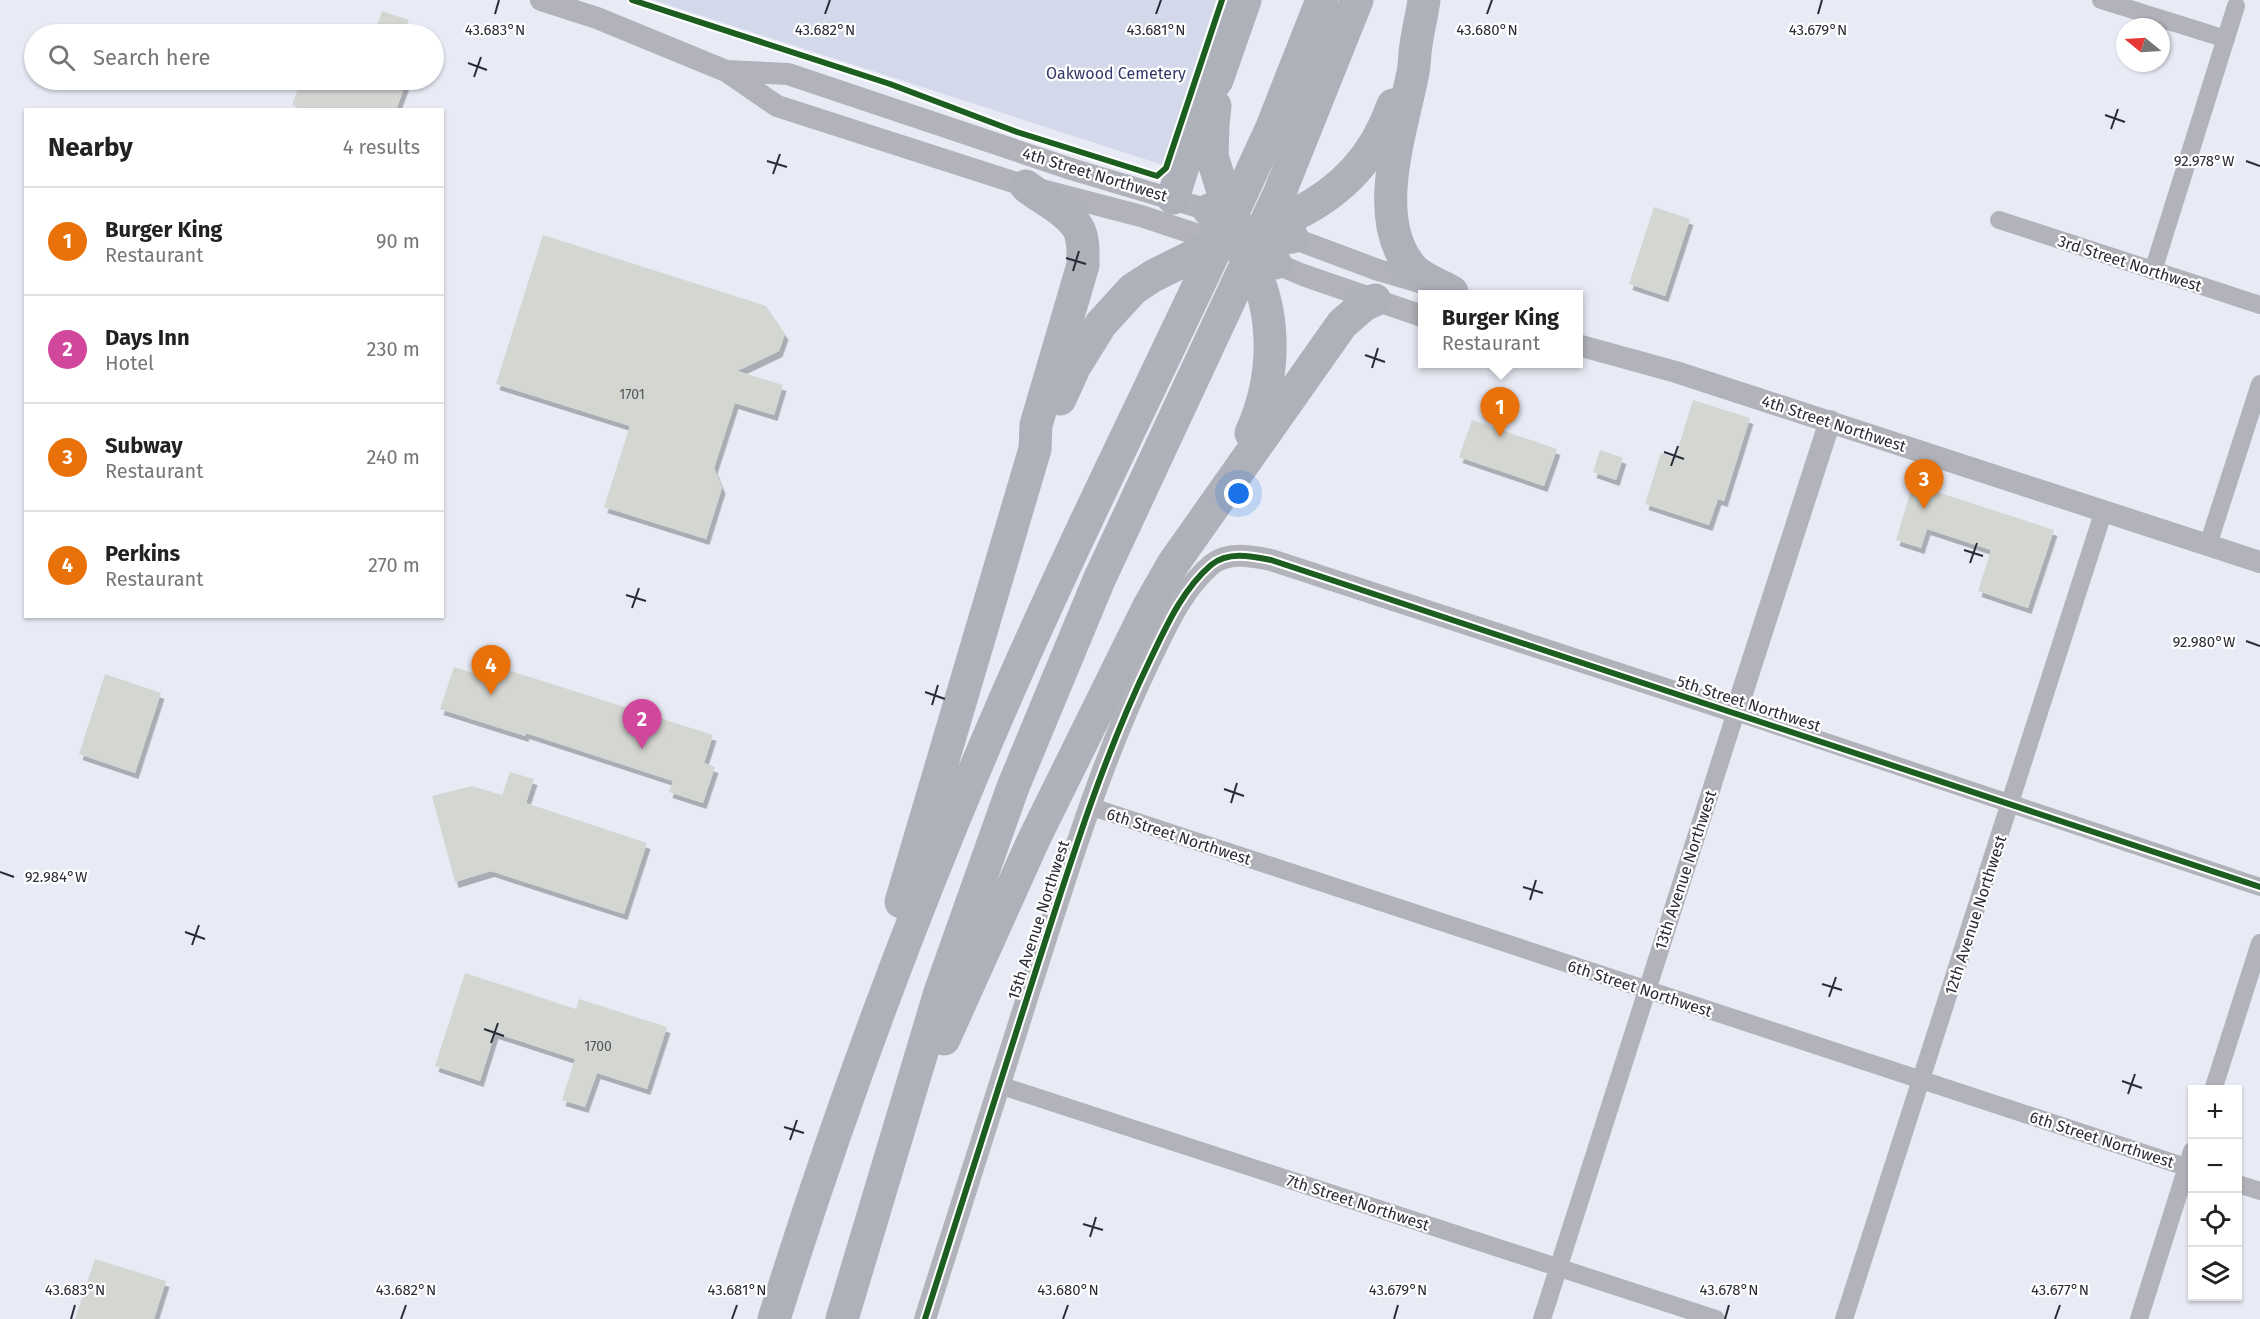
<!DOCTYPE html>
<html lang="en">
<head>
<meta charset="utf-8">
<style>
  :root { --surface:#fff; --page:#f2f2f2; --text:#222; --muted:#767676; --line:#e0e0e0; --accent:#7c3aed }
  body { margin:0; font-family:"Fira Sans",sans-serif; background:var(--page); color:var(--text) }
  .controls { position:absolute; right:18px; bottom:18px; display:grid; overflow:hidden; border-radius:0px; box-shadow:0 2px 4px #0004 }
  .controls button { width:54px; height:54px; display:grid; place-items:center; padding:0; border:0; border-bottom:2px solid var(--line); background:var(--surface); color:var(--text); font:30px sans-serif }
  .compass { position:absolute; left:2116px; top:18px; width:54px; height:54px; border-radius:50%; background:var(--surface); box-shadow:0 2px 4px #0004; rotate:288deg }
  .you { position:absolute; left:1239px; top:494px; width:21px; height:21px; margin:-15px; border:4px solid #fff; border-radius:50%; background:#1a73e8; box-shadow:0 0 0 9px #1a73e833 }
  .badge { display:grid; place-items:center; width:39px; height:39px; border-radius:50%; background:var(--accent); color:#fff; font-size:20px; font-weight:700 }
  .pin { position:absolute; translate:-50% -50px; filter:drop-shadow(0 2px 3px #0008) }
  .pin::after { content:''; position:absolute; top:32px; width:21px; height:18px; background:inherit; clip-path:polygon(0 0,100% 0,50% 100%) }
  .popup { position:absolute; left:1418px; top:290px; width:165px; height:78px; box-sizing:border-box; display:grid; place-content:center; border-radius:0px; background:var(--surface); filter:drop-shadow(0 2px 4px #0005); font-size:20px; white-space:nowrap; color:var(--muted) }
  .popup b { font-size:22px; color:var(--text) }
  .popup::after { content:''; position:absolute; left:50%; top:100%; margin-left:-12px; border:12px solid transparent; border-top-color:var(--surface) }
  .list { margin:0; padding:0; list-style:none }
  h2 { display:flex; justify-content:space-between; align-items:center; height:78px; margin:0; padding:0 24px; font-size:26px }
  h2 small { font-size:20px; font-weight:400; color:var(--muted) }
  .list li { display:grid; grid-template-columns:39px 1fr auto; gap:18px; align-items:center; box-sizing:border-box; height:108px; padding:0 24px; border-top:2px solid var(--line) }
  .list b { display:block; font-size:22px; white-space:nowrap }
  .list p { margin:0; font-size:20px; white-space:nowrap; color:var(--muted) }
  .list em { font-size:20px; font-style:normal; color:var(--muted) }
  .icon { flex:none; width:33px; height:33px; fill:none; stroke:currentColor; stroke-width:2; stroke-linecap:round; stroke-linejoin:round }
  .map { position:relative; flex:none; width:2260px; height:1319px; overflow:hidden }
  .search { position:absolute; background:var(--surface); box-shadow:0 2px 4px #0004; left:24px; top:24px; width:420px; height:66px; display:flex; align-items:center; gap:15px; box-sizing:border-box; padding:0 21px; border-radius:33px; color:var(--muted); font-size:22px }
  .panel { position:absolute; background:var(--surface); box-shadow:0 2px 4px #0004; left:24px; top:108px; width:420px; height:510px; border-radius:0px }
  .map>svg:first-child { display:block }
  .green { fill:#d3d8ea }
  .building { fill:#d4d6d2; filter:url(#shadow) }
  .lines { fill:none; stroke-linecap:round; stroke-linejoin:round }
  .minor { stroke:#b2b3ba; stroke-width:18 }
  .tertiary { stroke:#b2b3ba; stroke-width:22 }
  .motorway { stroke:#aeb1ba; stroke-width:33 }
  .cycleway-casing { stroke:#fff; stroke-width:10 }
  .cycleway { stroke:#1b5e20; stroke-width:6 }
  .ticks { fill:none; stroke:#292b37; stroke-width:2 }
  .labels { text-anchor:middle; stroke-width:4.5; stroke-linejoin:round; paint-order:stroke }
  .number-label { font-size:14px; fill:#54565e }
  .park-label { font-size:16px; fill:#31396a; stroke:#fff }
  .street-label { font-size:16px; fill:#292b37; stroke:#fff }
  .ticks-label { font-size:15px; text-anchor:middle; fill:#292b37; stroke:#fff; stroke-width:4.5; stroke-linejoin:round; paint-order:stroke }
</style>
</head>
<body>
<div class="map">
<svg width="2260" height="1319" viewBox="0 0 2260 1319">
  <defs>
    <filter id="shadow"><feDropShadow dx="3.5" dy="6" stdDeviation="0" flood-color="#0004"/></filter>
  </defs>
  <rect width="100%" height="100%" fill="#e8ebf5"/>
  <path class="green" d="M653,0H1216L1163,165Z"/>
  <path class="building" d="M382,11L409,20L404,34H374Z
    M301,80H407L396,110H303L292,105Z
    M1654,207L1690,219L1665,296L1629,284Z
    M543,235L766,306L785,334L779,351L737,371L783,385L774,415L735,403L714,468L722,488L706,539L604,507L630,426L496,384Z
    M1693,400L1750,418L1724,501L1718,499L1709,525L1645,504L1661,453L1675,458Z
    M1472,420L1557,449L1544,486L1459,457Z
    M1600,450L1623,458L1616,480L1593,472Z
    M1913,484L2054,530L2028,608L1978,591L1991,550L1927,529L1921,548L1896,540Z
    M495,666L713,735L704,763L715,767L703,803L669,792L673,781L526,733L525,736L440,709L454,667L491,679Z
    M105,674L161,693L135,773L79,754Z
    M510,772L534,779L526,803L647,843L624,914L491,871L455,882L432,796L472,786L502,795Z
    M465,973L576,1009L579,999L667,1027L647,1089L597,1073L585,1107L562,1100L575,1059L495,1033L480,1081L435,1066Z
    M95,1259L166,1281L154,1319H75Z"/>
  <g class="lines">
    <path class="minor" d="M2101,0L2226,39
      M1999,220L2260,305
      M2153,271L2236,6
      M2208,545L2260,384
      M1089,806L2192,1169
      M999,1085L1716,1319
      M2213,1090L2260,943
      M2238,1184L2260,1191
      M1542,1319L1736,712L2260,887
      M1844,1319L2104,510
      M2139,1319L2192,1151"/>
    <path class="tertiary" d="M541,0L597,18L726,71L777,106L1026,186L1141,216L1229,245
      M726,71L788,74L1071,169L1222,214
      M1279,233L1378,270L1426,284
      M1263,258L1303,275L1422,316
      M1578,345L1676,372L2260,562
      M925,1319C962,1203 999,1086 1036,970C1070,864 1102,759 1150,660C1166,627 1182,590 1211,565C1228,551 1251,556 1271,560L1736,712L1830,421"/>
    <path class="motorway" d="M1424,0C1422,15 1418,30 1416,45C1414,56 1415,67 1412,77C1401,133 1370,220 1412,268C1421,278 1440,285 1452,292
      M1215,106L1213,125L1212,156L1231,217L1244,233L1275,263
      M1173,198L1206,94L1217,80L1245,0
      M1209,210C1220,222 1232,235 1241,248C1279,302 1277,376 1251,433
      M1253,232C1269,228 1282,221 1296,214C1344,190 1375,156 1393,105
      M1060,399L1075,366L1101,324L1133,289L1153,276L1195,255L1227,244L1292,237
      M901,902L1035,449L1036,425L1083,265C1083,253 1084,238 1078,228C1067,210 1042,199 1026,186
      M944,1039L1034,839L1148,608L1173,564L1342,324L1364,305L1375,300
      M774,1319C839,1111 915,906 1002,706C1078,531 1165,360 1245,186L1272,127L1322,0
      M842,1319L940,992L1013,787L1099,580L1280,192L1357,0"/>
    <g class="cycleway-casing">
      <path id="cycleway" d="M632,0L890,84L1017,132L1157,176L1166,168L1222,0
        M925,1319C962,1203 999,1086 1036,970C1070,864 1102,759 1150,660C1166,627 1182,590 1211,565C1228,551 1251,556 1271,560L2260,887"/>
    </g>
    <use href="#cycleway" class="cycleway"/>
  </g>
  <path class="ticks" d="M495,14L499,0M825,14L830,0M1156,14L1161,0M1487,14L1492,0M1818,14L1822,0M468,63L487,70M474,77L481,57M2105,115L2125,122M2111,129L2118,109M767,161L787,167M2246,161L2260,166M773,174L780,154M1066,258L1086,264M1073,271L1079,251M1365,355L1385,362M1372,368L1378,348M1664,452L1684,459M1671,466L1678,446M1964,550L1983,556M1970,563L1977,543M626,595L646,601M632,608L639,588M2246,641L2260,646M925,692L945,699M932,705L938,685M1224,789L1244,796M1231,803L1237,783M0,872L14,877M1523,887L1543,893M1530,900L1536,880M185,932L205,939M192,945L199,925M1822,984L1842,990M1829,997L1836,977M484,1029L504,1036M491,1043L498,1023M2122,1081L2142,1088M2128,1094L2135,1074M784,1127L804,1133M790,1140L797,1120M1083,1224L1103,1230M1090,1237L1096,1217M71,1319L75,1305M401,1319L406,1305M732,1319L737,1305M1063,1319L1068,1305M1394,1319L1398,1305M1725,1319L1729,1305M2055,1319L2060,1305"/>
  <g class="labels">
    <g class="number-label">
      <text x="632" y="399">1701</text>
      <text x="598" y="1051">1700</text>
    </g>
    <g class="park-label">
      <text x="1116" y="79">Oakwood Cemetery</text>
    </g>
    <g class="street-label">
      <text transform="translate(1095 174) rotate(17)" y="6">4th Street Northwest</text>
      <text transform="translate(2130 263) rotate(18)" y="6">3rd Street Northwest</text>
      <text transform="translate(1834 423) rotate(18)" y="6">4th Street Northwest</text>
      <text transform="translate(1749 703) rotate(18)" y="6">5th Street Northwest</text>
      <text transform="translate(1179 836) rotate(18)" y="6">6th Street Northwest</text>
      <text transform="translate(1685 870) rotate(-72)" y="6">13th Avenue Northwest</text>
      <text transform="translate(1975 915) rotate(-72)" y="6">12th Avenue Northwest</text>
      <text transform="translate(1038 920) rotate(-72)" y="6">15th Avenue Northwest</text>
      <text transform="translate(1640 988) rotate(18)" y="6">6th Street Northwest</text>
      <text transform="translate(2102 1139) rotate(18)" y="6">6th Street Northwest</text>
      <text transform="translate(1358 1202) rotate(18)" y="6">7th Street Northwest</text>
    </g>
  </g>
  <g class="ticks-label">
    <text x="495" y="35">43.683°N</text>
    <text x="825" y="35">43.682°N</text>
    <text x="1156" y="35">43.681°N</text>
    <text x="1487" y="35">43.680°N</text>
    <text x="1818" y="35">43.679°N</text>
    <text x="2204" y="166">92.978°W</text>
    <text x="2204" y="647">92.980°W</text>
    <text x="56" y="882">92.984°W</text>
    <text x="75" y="1295">43.683°N</text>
    <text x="406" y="1295">43.682°N</text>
    <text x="737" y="1295">43.681°N</text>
    <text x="1068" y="1295">43.680°N</text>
    <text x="1398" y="1295">43.679°N</text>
    <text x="1729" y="1295">43.678°N</text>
    <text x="2060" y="1295">43.677°N</text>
  </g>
</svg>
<div class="controls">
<button>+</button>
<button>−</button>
<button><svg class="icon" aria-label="locate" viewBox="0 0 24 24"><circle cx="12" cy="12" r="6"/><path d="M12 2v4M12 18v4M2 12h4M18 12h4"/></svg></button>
<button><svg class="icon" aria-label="layers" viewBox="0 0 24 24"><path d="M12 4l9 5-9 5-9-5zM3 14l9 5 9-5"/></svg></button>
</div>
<svg class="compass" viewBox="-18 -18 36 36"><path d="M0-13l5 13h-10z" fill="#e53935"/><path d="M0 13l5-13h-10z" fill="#767676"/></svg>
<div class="you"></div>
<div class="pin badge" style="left:1500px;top:437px;background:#e8710a">1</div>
<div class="popup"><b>Burger King</b>Restaurant</div>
<div class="pin badge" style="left:642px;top:749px;background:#d1479c">2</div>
<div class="pin badge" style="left:1924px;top:509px;background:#e8710a">3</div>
<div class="pin badge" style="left:491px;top:695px;background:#e8710a">4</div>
<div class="search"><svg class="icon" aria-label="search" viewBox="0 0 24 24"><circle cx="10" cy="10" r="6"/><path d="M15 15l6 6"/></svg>Search here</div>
<section class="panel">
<h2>Nearby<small>4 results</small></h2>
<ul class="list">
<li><span class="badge" style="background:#e8710a">1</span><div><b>Burger King</b><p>Restaurant</p></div><em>90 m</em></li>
<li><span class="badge" style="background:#d1479c">2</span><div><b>Days Inn</b><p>Hotel</p></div><em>230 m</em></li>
<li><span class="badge" style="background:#e8710a">3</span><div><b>Subway</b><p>Restaurant</p></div><em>240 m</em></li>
<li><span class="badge" style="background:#e8710a">4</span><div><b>Perkins</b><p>Restaurant</p></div><em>270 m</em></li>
</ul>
</section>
</div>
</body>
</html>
